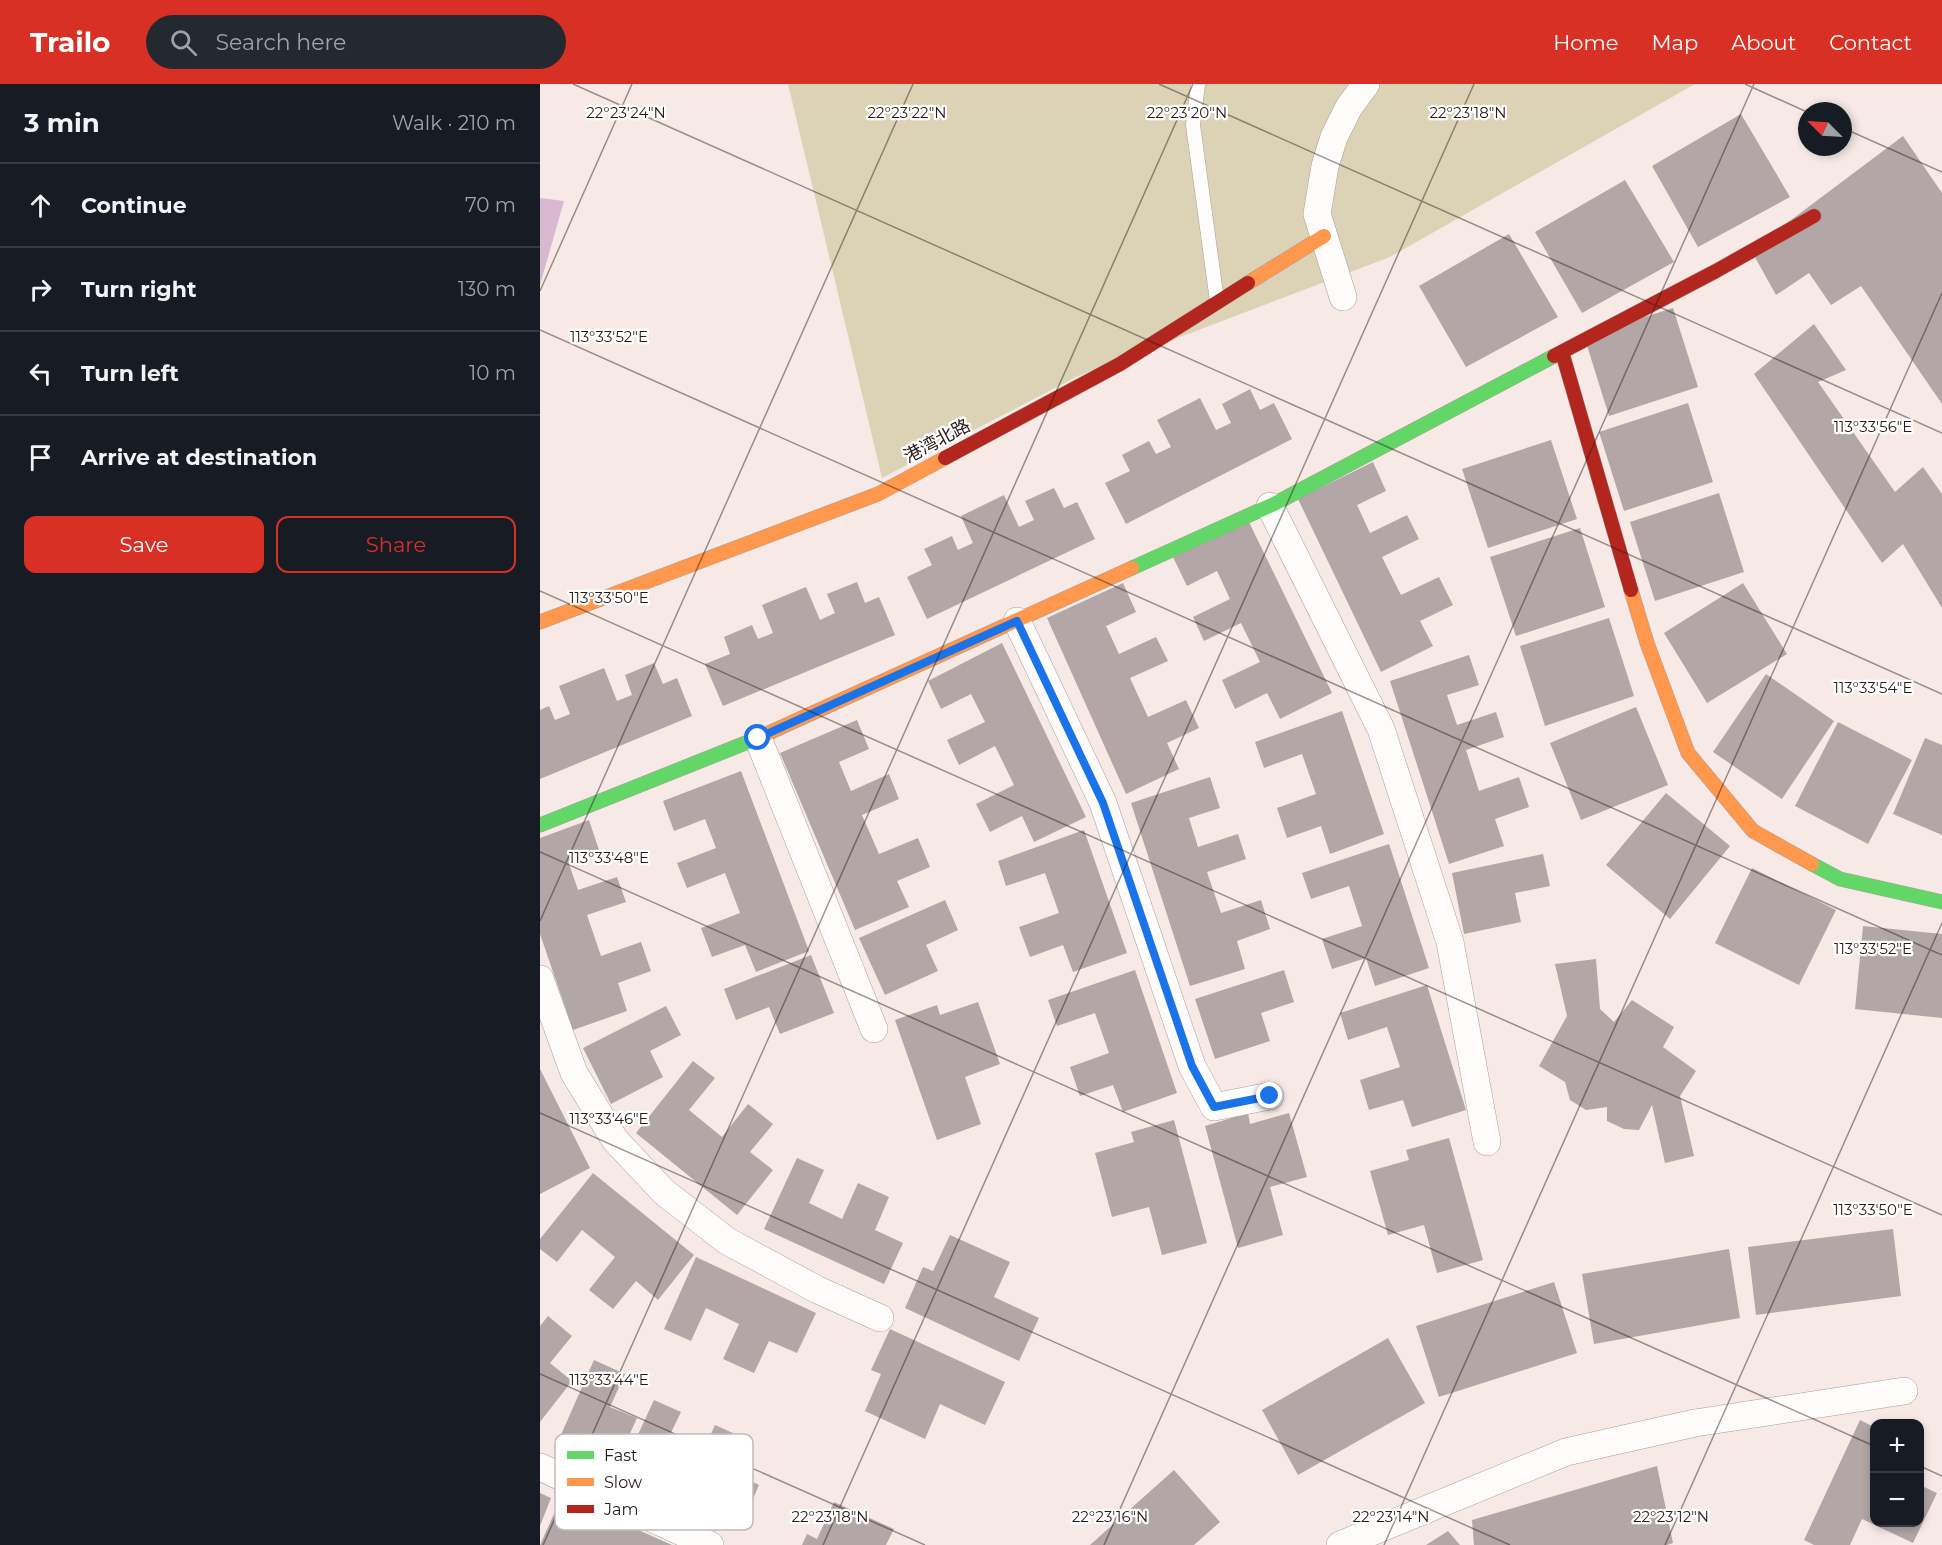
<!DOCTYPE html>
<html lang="en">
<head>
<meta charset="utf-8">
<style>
  :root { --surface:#171b24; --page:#242831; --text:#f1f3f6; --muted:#9ea1a6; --line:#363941; --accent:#d93025 }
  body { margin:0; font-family:Montserrat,"Noto Sans SC",sans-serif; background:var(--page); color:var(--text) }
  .controls { position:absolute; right:18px; bottom:18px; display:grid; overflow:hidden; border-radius:12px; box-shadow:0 3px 9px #0003 }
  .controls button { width:54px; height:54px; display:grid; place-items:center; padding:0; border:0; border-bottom:2px solid var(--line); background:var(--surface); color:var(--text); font:30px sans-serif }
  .compass { position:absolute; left:1258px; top:18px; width:54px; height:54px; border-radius:50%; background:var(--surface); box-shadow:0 3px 9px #0003; rotate:294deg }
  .stop { position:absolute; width:18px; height:18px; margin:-14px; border:4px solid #1a73e8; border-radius:50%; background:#fff }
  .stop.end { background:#1a73e8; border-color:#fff; box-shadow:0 2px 6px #0008 }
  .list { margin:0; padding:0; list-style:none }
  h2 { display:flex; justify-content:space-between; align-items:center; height:78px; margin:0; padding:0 24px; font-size:26px }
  h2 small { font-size:20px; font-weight:400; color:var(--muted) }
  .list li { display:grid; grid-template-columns:39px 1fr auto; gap:18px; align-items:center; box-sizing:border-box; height:84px; padding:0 24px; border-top:2px solid var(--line) }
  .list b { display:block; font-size:22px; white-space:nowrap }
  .list em { font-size:20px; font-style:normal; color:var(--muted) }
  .actions { display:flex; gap:12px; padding:18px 24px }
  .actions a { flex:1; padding:14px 0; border:2px solid var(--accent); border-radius:12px; text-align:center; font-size:21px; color:var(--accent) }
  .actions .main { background:var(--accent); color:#fff }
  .icon { flex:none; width:33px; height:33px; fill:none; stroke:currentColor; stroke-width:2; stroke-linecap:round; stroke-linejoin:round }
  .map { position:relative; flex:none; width:1402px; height:1461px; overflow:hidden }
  header { display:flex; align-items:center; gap:36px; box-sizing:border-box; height:84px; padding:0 30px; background:var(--accent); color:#fff }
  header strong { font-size:28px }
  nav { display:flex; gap:33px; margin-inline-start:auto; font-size:21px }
  .search { width:420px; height:54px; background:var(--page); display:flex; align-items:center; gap:15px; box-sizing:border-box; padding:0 21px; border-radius:33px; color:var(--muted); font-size:22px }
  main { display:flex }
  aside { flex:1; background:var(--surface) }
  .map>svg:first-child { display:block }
  .green { fill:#dcd3b6 }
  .water { fill:#d9b8d2 }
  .building { fill:#b2a6a6 }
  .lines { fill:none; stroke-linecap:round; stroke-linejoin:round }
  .lane-casing { stroke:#aa9e9b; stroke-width:15 }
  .street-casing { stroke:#aa9e9b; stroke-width:28 }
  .fast-casing { stroke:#aa9e9b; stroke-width:15 }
  .slow-casing { stroke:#aa9e9b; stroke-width:15 }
  .jam-casing { stroke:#aa9e9b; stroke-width:15 }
  .lane { stroke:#fefcfb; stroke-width:14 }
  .street { stroke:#fefcfb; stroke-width:27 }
  .fast { stroke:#63d668; stroke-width:14 }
  .slow { stroke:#ff974d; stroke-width:14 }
  .jam { stroke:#b3261e; stroke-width:14 }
  .route { stroke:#1a73e8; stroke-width:8 }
  .ticks { fill:none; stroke:#271b17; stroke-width:1.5; stroke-opacity:0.45 }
  .labels { text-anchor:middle; stroke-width:4.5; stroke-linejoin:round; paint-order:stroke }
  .street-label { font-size:18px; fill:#271b17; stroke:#fff }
  .key { fill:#fff; stroke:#bebbb9; stroke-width:1.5 }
  .key-label { font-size:16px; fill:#271b17 }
  .ticks-label { font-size:15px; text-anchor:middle; fill:#271b17; stroke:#fff; stroke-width:4.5; stroke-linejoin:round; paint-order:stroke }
</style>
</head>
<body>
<header>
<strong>Trailo</strong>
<div class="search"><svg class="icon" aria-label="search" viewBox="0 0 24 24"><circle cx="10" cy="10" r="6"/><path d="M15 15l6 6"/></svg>Search here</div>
<nav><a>Home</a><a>Map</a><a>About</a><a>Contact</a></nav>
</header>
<main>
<aside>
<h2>3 min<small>Walk · 210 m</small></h2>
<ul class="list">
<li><svg class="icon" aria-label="ahead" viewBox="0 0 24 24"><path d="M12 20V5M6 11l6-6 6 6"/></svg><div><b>Continue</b></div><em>70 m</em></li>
<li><svg class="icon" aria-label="right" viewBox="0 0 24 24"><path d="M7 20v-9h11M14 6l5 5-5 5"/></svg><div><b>Turn right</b></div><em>130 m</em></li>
<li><svg class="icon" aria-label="left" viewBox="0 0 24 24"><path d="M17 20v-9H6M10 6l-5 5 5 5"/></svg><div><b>Turn left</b></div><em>10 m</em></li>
<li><svg class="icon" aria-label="arrive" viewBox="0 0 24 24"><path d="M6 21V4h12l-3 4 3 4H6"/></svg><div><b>Arrive at destination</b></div></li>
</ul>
<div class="actions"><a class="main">Save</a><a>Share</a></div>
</aside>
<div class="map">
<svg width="1402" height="1461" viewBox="0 0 1402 1461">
  <rect width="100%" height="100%" fill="#f7eae6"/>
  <path class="green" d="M248,0H1155L850,173L538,292L342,394Z"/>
  <path class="water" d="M0,114L24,117L0,201Z"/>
  <path class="building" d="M1201,30L1250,113L1158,163L1112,82Z
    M1363,52L1402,109V320L1321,202L1291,221L1269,189L1236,211L1211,166Z
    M1085,96L1134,178L1042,229L995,148Z
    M969,150L1018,233L926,283L879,202Z
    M1133,224L1158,303L1069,332L1044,252Z
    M1274,240L1306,286L1278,298L1355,408L1383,383L1402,410V524L1363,460L1342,479L1214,290Z
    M710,305L720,326L734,319L752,355L586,440L565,399L590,387L582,371L609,357L616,370L631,363L617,336L660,314L676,346L691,339L682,320Z
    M1148,319L1173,398L1084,427L1059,348Z
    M1011,356L1037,435L948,464L922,385Z
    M833,378L846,407L817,421L830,449L867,431L879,455L842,473L861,511L899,493L913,521L880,537L893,562L841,588L758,415Z
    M514,404L524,424L537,418L555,455L387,535L367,493L392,481L384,465L412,452L418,466L433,459L421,432L464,411L479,443L494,436L485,417Z
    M1179,409L1204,488L1115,517L1090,438Z
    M708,436L792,609L740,635L727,609L695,625L682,596L720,578L701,539L664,557L653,533L690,515L677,487L647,502L633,473Z
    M1040,444L1065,523L976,552L950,473Z
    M317,498L325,519L339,513L355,551L183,622L165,580L190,570L184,553L212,541L218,555L233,549L222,521L266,503L280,536L295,529L287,510Z
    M583,499L596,528L566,542L579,570L616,553L628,577L590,594L608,633L646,616L659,644L627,659L639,685L586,710L507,534Z
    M1203,499L1247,570L1167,619L1124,549Z
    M1069,534L1094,612L1005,642L980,562Z
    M462,559L546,733L494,758L482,732L450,748L436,720L474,701L455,662L419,681L407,656L445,638L431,610L401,625L388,597Z
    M929,571L939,601L907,611L917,641L956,628L964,653L926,666L939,707L979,693L989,723L955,735L964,762L909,780L850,597Z
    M114,579L123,600L137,594L152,632L0,695V626L9,622L15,636L30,630L19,602L64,584L77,617L92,611L85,591Z
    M1226,590L1294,637L1242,715L1173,668Z
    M1096,623L1128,701L1041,736L1010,659Z
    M802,627L844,750L790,770L781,742L747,754L737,724L776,710L762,670L724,684L715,658Z
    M317,636L329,665L299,678L311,707L349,690L359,715L322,731L339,770L378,754L390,783L357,797L369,823L315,846L240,669Z
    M1298,638L1372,676L1328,760L1255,722Z
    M1385,654L1402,661V751L1353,730Z
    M201,687L269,867L216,888L205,861L172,873L161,844L200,829L185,789L147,804L137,779L176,764L165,735L134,747L123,717Z
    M670,693L680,724L649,734L658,763L698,750L706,775L667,788L681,829L721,816L730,845L697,857L705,885L650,902L591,719Z
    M1126,709L1190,762L1130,835L1066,781Z
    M49,736L59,766L28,777L38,806L77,793L86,818L47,831L61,872L101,858L111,887L78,899L87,927L33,946L0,850V754Z
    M544,746L587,869L533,888L523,861L490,873L479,843L519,829L505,789L466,802L458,777Z
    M849,760L889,884L835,902L826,874L792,885L782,855L822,842L809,802L771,815L762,789Z
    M1003,770L1010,802L975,809L981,838L924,850L912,789Z
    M1212,784L1296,826L1259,901L1175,859Z
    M405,816L418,846L386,861L398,887L345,911L319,854Z
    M1323,842L1402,850V934L1315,925Z
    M271,871L294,929L240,950L229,923L196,936L184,905Z
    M1056,875L1060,925L1074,938L1092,916L1134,943L1123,963L1156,987L1140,1012L1154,1072L1125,1079L1112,1021L1099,1046L1084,1045L1067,1037V1023L1046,1026L1030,1016L1025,998L999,982L1027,932L1015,880Z
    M595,886L637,1009L583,1028L573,1001L540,1012L530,983L569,969L555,929L517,942L508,916Z
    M744,886L754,918L721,929L730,957L675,975L655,915Z
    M887,901L926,1026L872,1043L863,1016L829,1026L820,996L860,983L847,943L808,956L800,929Z
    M438,918L460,980L425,993L441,1040L397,1056L355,936L397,921L400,931Z
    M126,922L141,951L110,967L123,993L71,1020L43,964Z
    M153,977L175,994L149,1026L182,1053L208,1020L233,1040L210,1068L233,1086L197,1131L96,1049Z
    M0,985L50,1084L0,1110Z
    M708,1029L710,1040L749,1029L767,1093L730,1103L743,1151L698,1164L665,1042Z
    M634,1036L667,1159L622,1171L609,1123L572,1133L555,1069L594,1058L591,1048Z
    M909,1054L943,1176L897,1189L884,1141L848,1151L830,1087L869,1076L866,1066Z
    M257,1074L284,1086L269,1119L302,1135L318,1099L349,1113L335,1146L363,1159L344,1200L224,1145Z
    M53,1089L154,1171L118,1216L96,1197L73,1225L49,1206L75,1173L42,1146L17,1178L0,1165V1155Z
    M1353,1145L1361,1212L1216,1231L1208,1163Z
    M410,1151L470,1178L454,1213L499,1234L479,1277L365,1224L383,1183L393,1187Z
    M1189,1165L1200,1234L1054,1260L1042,1190Z
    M156,1173L276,1229L257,1269L229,1257L214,1289L183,1275L199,1240L166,1224L151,1257L124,1245Z
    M1014,1198L1037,1269L899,1313L876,1242Z
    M8,1232L32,1252L10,1279L32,1297L0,1338V1242Z
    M350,1245L465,1298L445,1341L400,1320L385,1355L325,1327L341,1290L331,1286Z
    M848,1254L885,1319L758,1391L722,1326Z
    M54,1276L85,1290L70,1323L97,1334L73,1387L16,1362Z
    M114,1316L141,1328L125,1361L159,1377L175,1341L206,1355L191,1388L219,1401L201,1442L81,1387Z
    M1320,1336L1334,1343V1438H1380V1401L1397,1409L1373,1459L1322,1435L1310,1461H1274L1264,1456Z
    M1117,1382L1133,1459L1127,1461H934L932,1436Z
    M634,1386L680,1438L654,1461H550Z
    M0,1409L11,1414L0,1442Z
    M22,1412L132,1461H0Z
    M294,1418L354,1445L346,1461H262L267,1450L277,1455Z
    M908,1447L920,1461H886Z"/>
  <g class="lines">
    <g class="lane-casing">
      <path id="lane" d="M658,0L653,41L677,217"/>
    </g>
    <g class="street-casing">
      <path id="street" d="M803,213L777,130L785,82L794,53L809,23L826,0
        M730,422L841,645L910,858L947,1058
        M477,537L563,719L652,982L674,1023L730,1012
        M218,654L334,945
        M0,895L34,989L75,1056L124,1108L187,1157L278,1206L340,1234
        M0,1383L170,1461
        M800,1461L1026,1368L1155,1339L1364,1307"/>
    </g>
    <g class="fast-casing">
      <path id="fast" d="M592,484L736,419L1014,272
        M0,741L213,656
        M1272,780L1300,795L1402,818"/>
    </g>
    <g class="slow-casing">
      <path id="slow" d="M708,199L784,152
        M1091,506L1107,559L1148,669L1213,747L1272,780
        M0,538L338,410L405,374
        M213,656L592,484"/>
    </g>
    <g class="jam-casing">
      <path id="jam" d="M1022,268L1091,506
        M1014,272L1176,187L1274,132
        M405,374L580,280L708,199"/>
    </g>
    <use href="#lane" class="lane"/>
    <use href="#street" class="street"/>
    <use href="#fast" class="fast"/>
    <use href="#slow" class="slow"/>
    <use href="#jam" class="jam"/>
  </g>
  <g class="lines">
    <path class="route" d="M218,654L477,537L563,719L652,982L674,1023L730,1012"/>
  </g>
  <path class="ticks" d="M33,0L1402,610M619,0L1402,349M1205,0L1267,28M1303,44L1402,88M0,207L92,0M0,246L1402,871M0,507L1402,1131M0,768L1334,1362M0,837L373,0M0,1029L970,1461M0,1290L385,1461M1380,1382L1402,1392M3,1461L653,0M283,1461L934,0M564,1461L1214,0M844,1461L1402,209M1125,1461L1402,839"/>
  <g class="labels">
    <g class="street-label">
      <text transform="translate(397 357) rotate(-28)" y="6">港湾北路</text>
    </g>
  </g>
  <rect x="15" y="1350" width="198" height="96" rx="9" class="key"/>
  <rect x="27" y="1367" width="27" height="8" fill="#63d668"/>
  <rect x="27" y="1394" width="27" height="8" fill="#ff974d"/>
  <rect x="27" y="1421" width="27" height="8" fill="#b3261e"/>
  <g class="key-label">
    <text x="64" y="1377">Fast</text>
    <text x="64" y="1404">Slow</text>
    <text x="64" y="1431">Jam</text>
  </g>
  <g class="ticks-label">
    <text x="86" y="34">22°23'24"N</text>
    <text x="367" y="34">22°23'22"N</text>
    <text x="647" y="34">22°23'20"N</text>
    <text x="928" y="34">22°23'18"N</text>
    <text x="69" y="258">113°33'52"E</text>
    <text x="1333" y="348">113°33'56"E</text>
    <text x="69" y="519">113°33'50"E</text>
    <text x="1333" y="609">113°33'54"E</text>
    <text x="69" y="779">113°33'48"E</text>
    <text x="1333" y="870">113°33'52"E</text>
    <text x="69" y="1040">113°33'46"E</text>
    <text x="1333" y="1131">113°33'50"E</text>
    <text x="69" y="1301">113°33'44"E</text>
    <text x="290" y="1438">22°23'18"N</text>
    <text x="570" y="1438">22°23'16"N</text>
    <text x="851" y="1438">22°23'14"N</text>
    <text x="1131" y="1438">22°23'12"N</text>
  </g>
</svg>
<div class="controls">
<button>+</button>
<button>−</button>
</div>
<svg class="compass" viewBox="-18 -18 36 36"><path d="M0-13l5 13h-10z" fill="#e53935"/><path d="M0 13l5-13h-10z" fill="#9ea1a6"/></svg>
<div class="stop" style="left:218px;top:654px"></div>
<div class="stop end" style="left:730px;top:1012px"></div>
</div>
</main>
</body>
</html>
